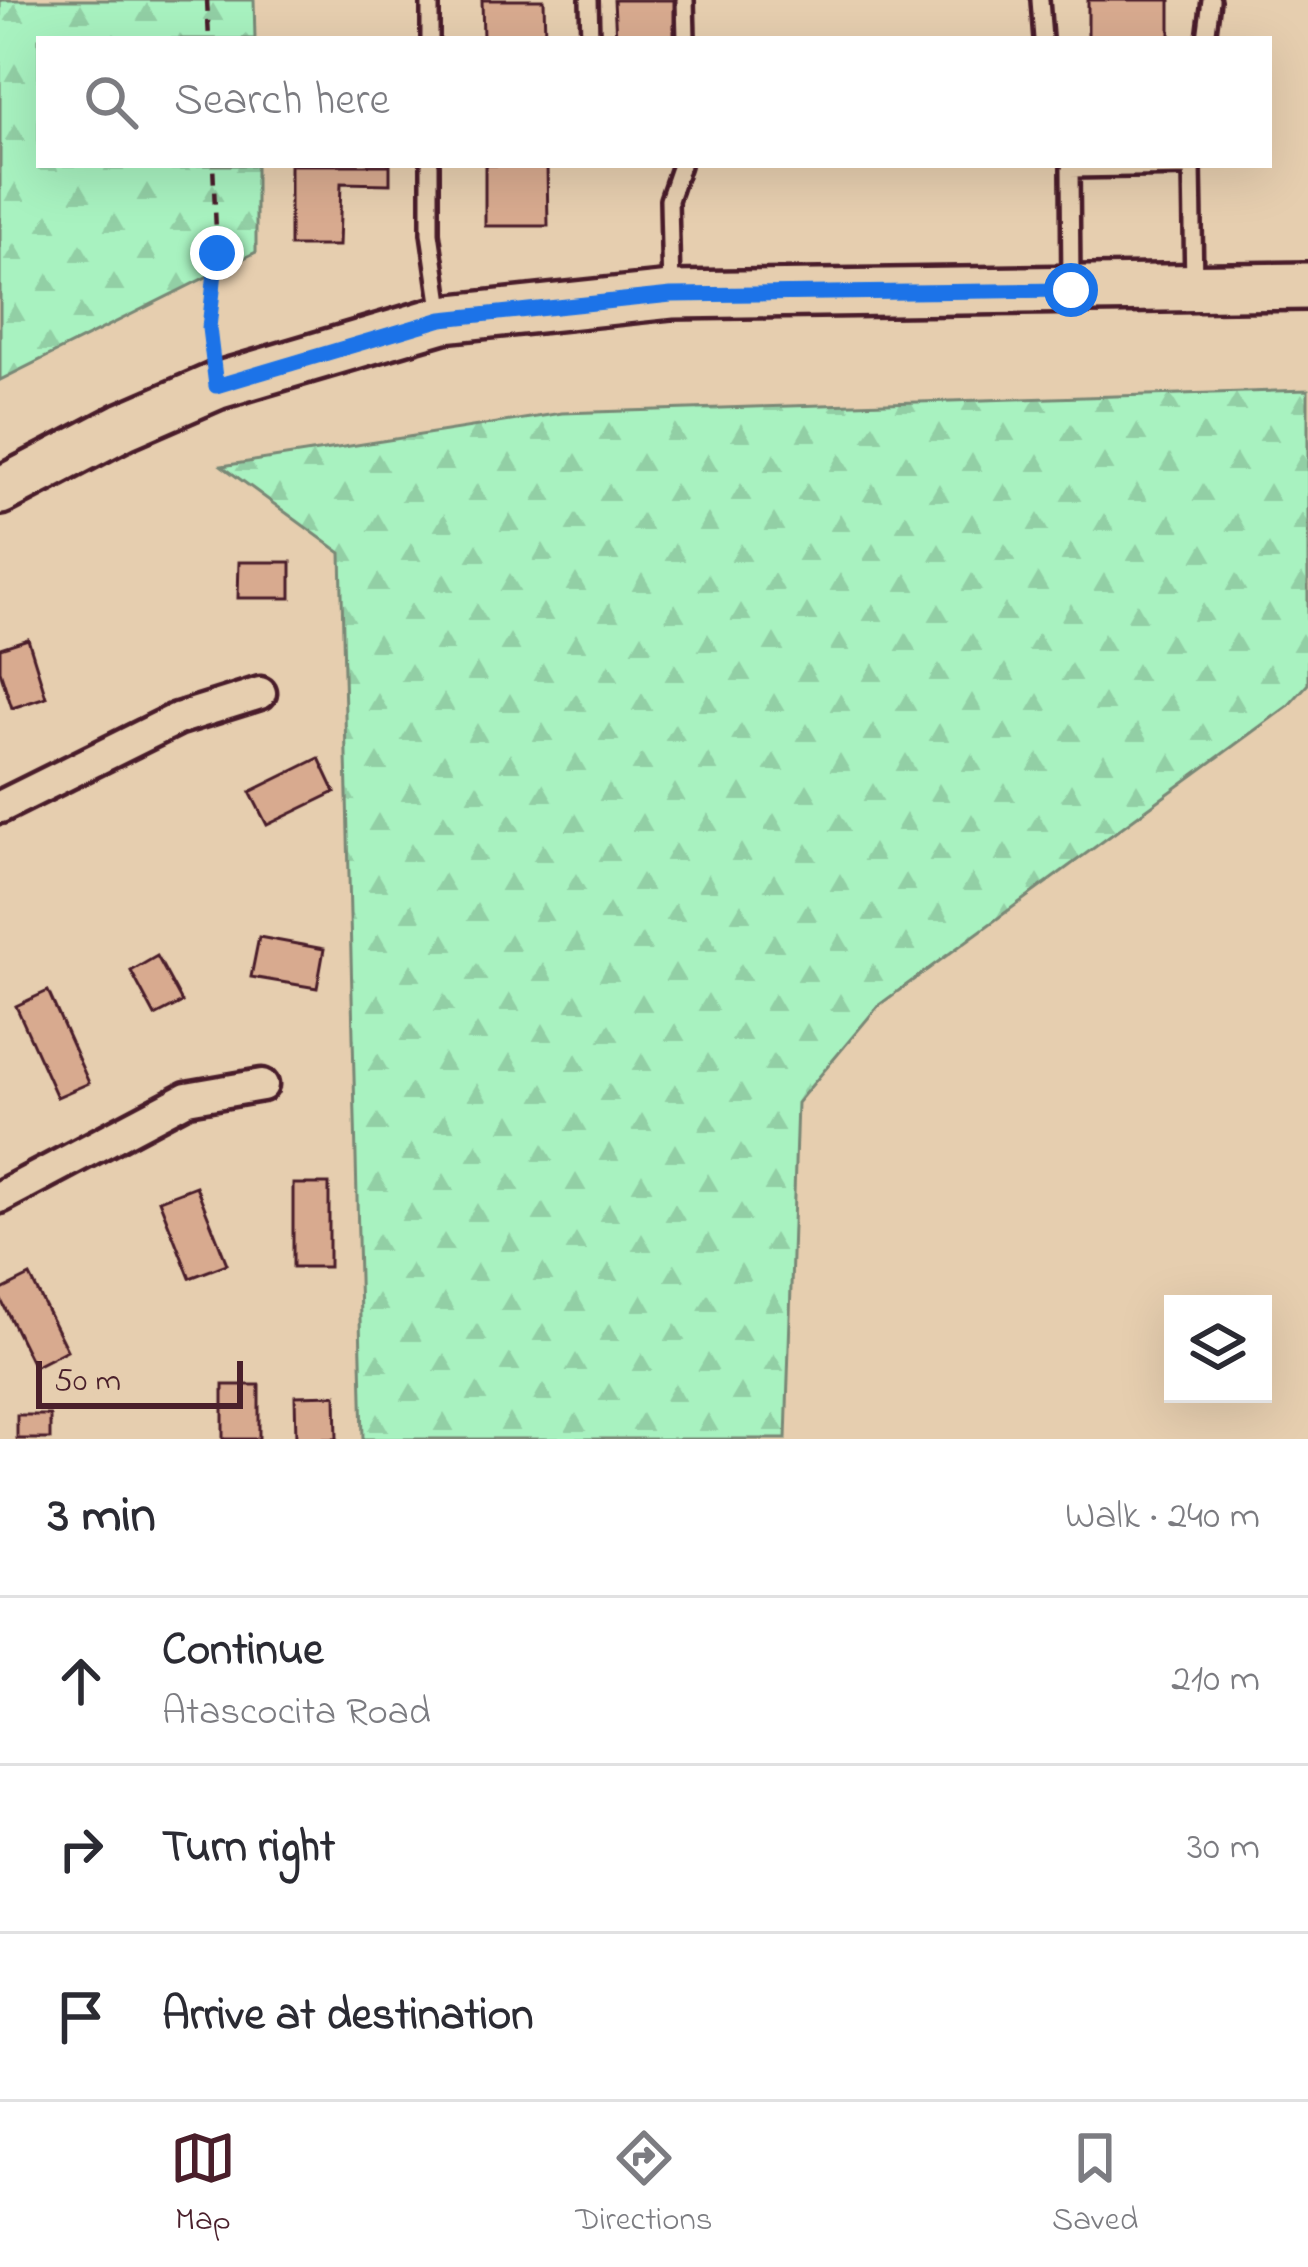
<!DOCTYPE html>
<html lang="en">
<head>
<meta charset="utf-8">
<style>
  :root { --surface:#fff; --page:#f2f2f3; --text:#2b2b33; --muted:#7c7c81; --line:#e1e1e2; --accent:#4a1f2b }
  body { margin:0; font-family:"Indie Flower",sans-serif; background:var(--page); color:var(--text) }
  .controls { position:absolute; right:36px; bottom:36px; display:grid; overflow:hidden; border-radius:0px; box-shadow:0 12px 48px #0002 }
  .controls button { width:108px; height:108px; display:grid; place-items:center; padding:0; border:0; border-bottom:3px solid var(--line); background:var(--surface); color:var(--text); font:60px sans-serif }
  .scale { position:absolute; left:36px; bottom:30px; width:207px; box-sizing:border-box; padding-left:12px; border:6px solid #4a1f2b; border-top:0; font-size:33px; line-height:42px; white-space:nowrap; color:#4a1f2b; -webkit-text-stroke:9px #e6ceaf; paint-order:stroke }
  .stop { position:absolute; width:36px; height:36px; margin:-27px; border:9px solid #1a73e8; border-radius:50%; background:#fff }
  .stop.end { background:#1a73e8; border-color:#fff; box-shadow:0 3px 12px #0008 }
  .list { margin:0; padding:0; list-style:none }
  h2 { display:flex; justify-content:space-between; align-items:center; height:156px; margin:0; padding:0 48px; font-size:51px }
  h2 small { font-size:39px; font-weight:400; color:var(--muted) }
  .list li { display:grid; grid-template-columns:78px 1fr auto; gap:36px; align-items:center; box-sizing:border-box; height:168px; padding:0 48px; border-top:3px solid var(--line) }
  .list b { display:block; font-size:45px; white-space:nowrap }
  .list p { margin:0; font-size:39px; white-space:nowrap; color:var(--muted) }
  .list em { font-size:39px; font-style:normal; color:var(--muted) }
  .icon { flex:none; width:66px; height:66px; fill:none; stroke:currentColor; stroke-width:2; stroke-linecap:round; stroke-linejoin:round }
  .map { position:relative; flex:none; width:1308px; height:1439px; overflow:hidden }
  .search { position:absolute; background:var(--surface); box-shadow:0 12px 48px #0002; left:36px; right:36px; top:36px; height:132px; display:flex; align-items:center; gap:30px; box-sizing:border-box; padding:0 42px; border-radius:0px; color:var(--muted); font-size:45px }
  .sheet { height:660px; background:var(--surface) }
  nav { display:flex; justify-content:space-around; align-items:center; box-sizing:border-box; height:168px; border-top:3px solid var(--line); background:var(--surface); font-size:33px; color:var(--muted) }
  nav a { display:grid; justify-items:center; gap:6px }
  nav .on { color:var(--accent) }
  .map>svg:first-child { display:block }
  .forest { fill:url(#forest-firs); stroke:#798876; stroke-width:3 }
  .building { fill:#d8aa8f; stroke:#4a1f2b; stroke-width:3 }
  .lines { fill:none; stroke-linecap:round; stroke-linejoin:round }
  .service-casing { stroke:#4a1f2b; stroke-width:24 }
  .minor-casing { stroke:#4a1f2b; stroke-width:39 }
  .secondary-casing { stroke:#4a1f2b; stroke-width:54 }
  .path { stroke:#4a1f2b; stroke-width:4.5; stroke-dasharray:12 9; stroke-linecap:butt }
  .service { stroke:#e6ceaf; stroke-width:15 }
  .minor { stroke:#e6ceaf; stroke-width:30 }
  .secondary { stroke:#e6ceaf; stroke-width:45 }
  .route { stroke:#1a73e8; stroke-width:15 }
</style>
</head>
<body>
<div class="map">
<svg width="1308" height="1439" viewBox="0 0 1308 1439">
  <defs>
    <pattern id="forest-firs" width="22" height="20" patternUnits="userSpaceOnUse" patternTransform="scale(3)"><rect width="22" height="20" fill="#a8f2c0"/><path d="M5 1l3.5 6h-7zM16 11l3.5 6h-7z" fill="#92cfa5"/></pattern>
  </defs>
  <rect width="100%" height="100%" fill="#e6ceaf"/>
  <filter id="ink" filterUnits="userSpaceOnUse"><feTurbulence type="fractalNoise" baseFrequency=".00833" numOctaves="2"/><feDisplacementMap in="SourceGraphic" scale="24" xChannelSelector="R" yChannelSelector="G"/><feConvolveMatrix kernelMatrix="1 2 1 2 8 2 1 2 1" color-interpolation-filters="sRGB"/></filter>
  <g filter="url(#ink)">
    <path class="forest" d="M0,0H254L255,39H39V165H256V252L0,380Z
      M1308,390V684L1288,706L879,1005L797,1103L786,1439H363L341,553L222,466L562,413Z"/>
    <path class="building" d="M482,0H544L545,39H483Z
      M614,0H674V39H616Z
      M1088,0H1170V39H1088Z
      M290,165H390V184L341,183L339,246H290Z
      M485,165H547L548,226H485Z
      M239,562H291V598H238Z
      M28,639L46,697L12,708L0,671V648Z
      M319,758L335,792L267,825L250,792Z
      M259,937L324,949L317,988L251,977Z
      M157,956L182,1002L155,1016L131,971Z
      M48,991L89,1083L57,1097L16,1006Z
      M293,1184H329V1267H293Z
      M196,1186L227,1264L190,1278L159,1200Z
      M30,1276L67,1350L34,1367L0,1298V1291Z
      M223,1385H259V1439H223Z
      M336,1395L337,1439H296L295,1396Z
      M17,1415H50V1439H17Z"/>
    <g class="lines">
      <g class="service-casing">
        <path id="service" d="M430,0V39
          M589,0L590,39
          M685,0L686,39
          M1040,0L1043,39
          M1206,39L1211,0
          M430,165V233L442,316
          M1071,283L1070,169L1192,167L1194,285
          M671,292L669,200L681,165"/>
      </g>
      <g class="minor-casing">
        <path id="minor" d="M0,807L177,719L260,693
          M0,1197L187,1098L262,1085"/>
      </g>
      <g class="secondary-casing">
        <path id="secondary" d="M0,491L124,426L216,386L443,319L671,295L1308,286"/>
      </g>
      <path class="path" d="M207,0L209,39
        M212,350L209,328L217,252L213,165"/>
      <use href="#service" class="service"/>
      <use href="#minor" class="minor"/>
      <use href="#secondary" class="secondary"/>
    </g>
  </g>
  <g class="lines" filter="url(#ink)">
    <path class="route" d="M217,253L209,328L216,386L442,319L671,295L1071,290"/>
  </g>
</svg>
<div class="controls">
<button><svg class="icon" aria-label="layers" viewBox="0 0 24 24"><path d="M12 4l9 5-9 5-9-5zM3 14l9 5 9-5"/></svg></button>
</div>
<div class="scale">50 m</div>
<div class="stop" style="left:1071px;top:290px"></div>
<div class="stop end" style="left:217px;top:253px"></div>
<div class="search"><svg class="icon" aria-label="search" viewBox="0 0 24 24"><circle cx="10" cy="10" r="6"/><path d="M15 15l6 6"/></svg>Search here</div>
</div>
<section class="sheet">
<h2>3 min<small>Walk · 240 m</small></h2>
<ul class="list">
<li><svg class="icon" aria-label="ahead" viewBox="0 0 24 24"><path d="M12 20V5M6 11l6-6 6 6"/></svg><div><b>Continue</b><p>Atascocita Road</p></div><em>210 m</em></li>
<li><svg class="icon" aria-label="right" viewBox="0 0 24 24"><path d="M7 20v-9h11M14 6l5 5-5 5"/></svg><div><b>Turn right</b></div><em>30 m</em></li>
<li><svg class="icon" aria-label="arrive" viewBox="0 0 24 24"><path d="M6 21V4h12l-3 4 3 4H6"/></svg><div><b>Arrive at destination</b></div></li>
</ul>
</section>
<nav>
<a class="on"><svg class="icon" aria-label="map" viewBox="0 0 24 24"><path d="M3 6l6-2 6 2 6-2v14l-6 2-6-2-6 2zM9 4v14M15 6v14"/></svg>Map</a>
<a><svg class="icon" aria-label="directions" viewBox="0 0 24 24"><path d="M12 3l9 9-9 9-9-9zM9 14v-3h6M13 9l2 2-2 2"/></svg>Directions</a>
<a><svg class="icon" aria-label="saved" viewBox="0 0 24 24"><path d="M7 4h10v16l-5-4-5 4z"/></svg>Saved</a>
</nav>
</body>
</html>
